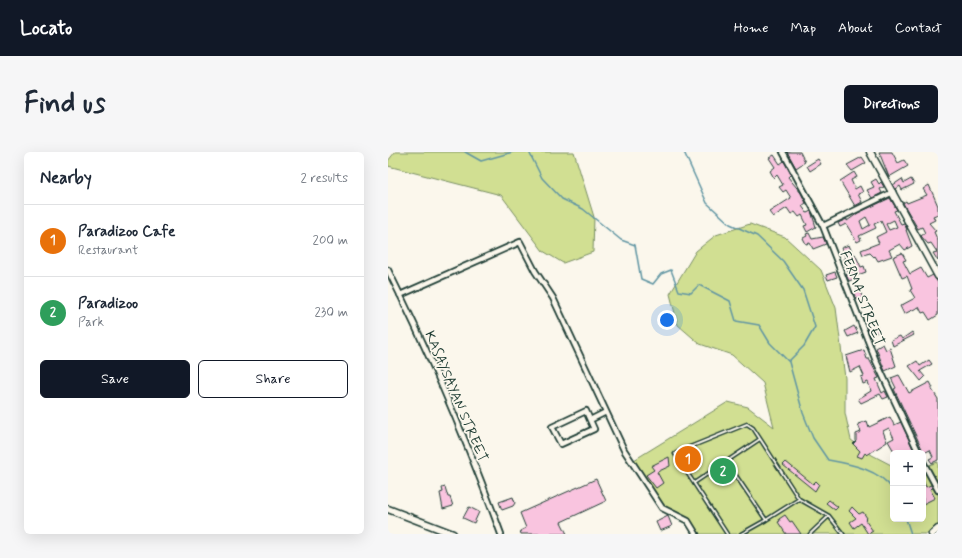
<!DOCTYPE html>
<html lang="en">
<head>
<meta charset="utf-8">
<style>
  :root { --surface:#fff; --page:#f6f6f7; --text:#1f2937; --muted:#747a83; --line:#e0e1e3; --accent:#111827 }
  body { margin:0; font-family:Mynerve,sans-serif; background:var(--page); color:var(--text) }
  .controls { position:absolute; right:12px; bottom:12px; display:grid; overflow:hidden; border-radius:6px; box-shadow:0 4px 16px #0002 }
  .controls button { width:36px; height:36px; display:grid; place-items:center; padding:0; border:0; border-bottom:1px solid var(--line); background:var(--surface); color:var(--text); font:20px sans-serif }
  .you { position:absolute; left:279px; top:168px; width:14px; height:14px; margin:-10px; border:3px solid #fff; border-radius:50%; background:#1a73e8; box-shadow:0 0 0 6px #1a73e833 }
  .badge { display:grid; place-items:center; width:26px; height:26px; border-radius:50%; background:var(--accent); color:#fff; font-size:13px; font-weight:700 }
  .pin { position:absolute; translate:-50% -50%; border:2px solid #fff; box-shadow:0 1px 4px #0006 }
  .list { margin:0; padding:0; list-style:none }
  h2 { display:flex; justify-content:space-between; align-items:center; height:52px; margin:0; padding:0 16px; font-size:17px }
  h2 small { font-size:13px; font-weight:400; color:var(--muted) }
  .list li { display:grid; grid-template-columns:26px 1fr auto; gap:12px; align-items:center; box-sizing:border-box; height:72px; padding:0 16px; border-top:1px solid var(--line) }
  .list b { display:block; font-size:15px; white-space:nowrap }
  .list p { margin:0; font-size:13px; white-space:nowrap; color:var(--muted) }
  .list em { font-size:13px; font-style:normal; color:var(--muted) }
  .actions { display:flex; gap:8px; padding:12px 16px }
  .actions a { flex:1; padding:9px 0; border:1px solid var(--accent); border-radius:6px; text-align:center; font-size:14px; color:var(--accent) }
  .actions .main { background:var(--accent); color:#fff }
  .map { position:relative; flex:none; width:550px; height:382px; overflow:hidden; border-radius:6px }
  header { display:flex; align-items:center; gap:24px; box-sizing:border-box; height:56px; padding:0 20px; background:var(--accent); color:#fff }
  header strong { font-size:19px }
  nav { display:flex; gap:22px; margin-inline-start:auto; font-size:14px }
  .intro { display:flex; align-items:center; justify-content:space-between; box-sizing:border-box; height:96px; padding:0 24px }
  h1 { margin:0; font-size:28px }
  .button { padding:10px 18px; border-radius:6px; background:var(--accent); color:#fff; font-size:14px; font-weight:700 }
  main { display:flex; gap:24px; padding:0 24px }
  aside { flex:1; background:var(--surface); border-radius:6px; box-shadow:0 4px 16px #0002 }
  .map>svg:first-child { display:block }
  .green { fill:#d1df92; stroke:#788e63 }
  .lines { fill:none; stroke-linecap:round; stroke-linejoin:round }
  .stream { stroke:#6095a3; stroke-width:1.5 }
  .building { fill:#f9c4df; stroke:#1f3d34; fill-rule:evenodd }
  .service-casing { stroke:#1f3d34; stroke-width:5 }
  .minor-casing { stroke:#1f3d34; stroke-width:8 }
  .secondary-casing { stroke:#1f3d34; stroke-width:9 }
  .service { stroke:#fbf7ec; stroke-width:2 }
  .minor { stroke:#fbf7ec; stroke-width:4.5 }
  .secondary { stroke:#fbf7ec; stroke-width:6 }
  .labels { text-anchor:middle; stroke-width:3.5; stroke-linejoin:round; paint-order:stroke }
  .street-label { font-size:14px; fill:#1f3d34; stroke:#fbf7ec }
</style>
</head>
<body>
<header>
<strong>Locato</strong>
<nav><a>Home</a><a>Map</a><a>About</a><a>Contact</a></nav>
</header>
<div class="intro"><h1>Find us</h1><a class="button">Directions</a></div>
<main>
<aside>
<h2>Nearby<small>2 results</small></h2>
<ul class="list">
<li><span class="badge" style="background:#e8710a">1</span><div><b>Paradizoo Cafe</b><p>Restaurant</p></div><em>200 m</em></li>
<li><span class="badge" style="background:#2e9e5b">2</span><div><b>Paradizoo</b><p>Park</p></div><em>230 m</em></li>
</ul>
<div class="actions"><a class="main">Save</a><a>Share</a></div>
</aside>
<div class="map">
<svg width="550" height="382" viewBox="0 0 550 382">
  <rect width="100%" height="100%" fill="#fbf7ec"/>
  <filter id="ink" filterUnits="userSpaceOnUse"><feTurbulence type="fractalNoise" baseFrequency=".025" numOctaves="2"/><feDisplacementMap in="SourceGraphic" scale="8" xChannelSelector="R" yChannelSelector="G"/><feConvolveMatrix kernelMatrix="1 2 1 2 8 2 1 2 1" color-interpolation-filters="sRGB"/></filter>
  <g filter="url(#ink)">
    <path class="green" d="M7,0H186L206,65L205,100L175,111L155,99L113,43L0,14V9Z
      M362,72L397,85L433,118L448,156L457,226V261L463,288L484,303L505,314V367H535V315L550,310V382H312L302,366L276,353L246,308L340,250L360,255L386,275L375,231L344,203L312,192L290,173L282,142L308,99L328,83Z"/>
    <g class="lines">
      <path class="stream" d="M77,0L93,9L125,0
        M141,0L154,26L174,47L195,57L233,88L247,93L253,127L265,132L273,122L283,118L291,139L303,141L311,133L342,149L348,169L371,173L382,191L401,210L415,261L425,286L440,308C462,312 492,317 505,338
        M296,0L319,51L342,72L369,84L395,109L415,138L427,175L416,194L401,209
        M518,367L523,382"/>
    </g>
    <path class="building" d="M399,0H412L417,10L408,16Z
      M491,0H504L510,11L516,8L520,14L501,25Z
      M386,3L392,12L396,9L403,22L400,25L413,41L418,51L414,54L419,61L423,59L428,75L419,80L416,74L419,73L414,63L411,65L407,60L403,62L399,56L385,65L381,60L403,46L398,38L395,40L391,35L395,33L389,23L386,26L382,19L387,15L381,6Z
      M474,5L478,11L464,19L459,13Z
      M430,7L433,12L422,19L419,14Z
      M466,20L469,25L463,28L467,37L472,34L475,40L470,42L474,50L467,54L452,29Z
      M488,27L491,32L493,30L496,35L492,37L494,41L484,46L479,38L486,35L483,30Z
      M514,27L516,31L523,27L526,32L514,38L512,34L508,37L505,33Z
      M541,33L550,54V62L545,64L547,68L541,71L548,79L546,80L550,89V109L545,101L549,100L543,91L540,92L533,84L537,81L534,75L530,77L515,51L518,49L519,51L539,43L535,37Z
      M502,46L509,58L506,59L513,72L516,71L519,78H518L524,94L517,98L512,92L501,98L504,104L490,109L487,104L486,105L482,101L475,103L473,98L491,91L488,85L498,80L493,69L486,72L488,76L471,84L473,88L469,90L458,72L452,75L450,71L459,67V69L470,61ZM478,65L482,73L475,77L472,69ZM506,68L509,75L501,78L498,72Z
      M421,81L424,87L435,85L438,92L425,97L422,91L418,92L415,86L419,84L418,82Z
      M461,93L465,103L467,102L473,115L476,114L478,120L467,124L468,126L461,129L458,123L461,122L455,107L458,106L453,96Z
      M514,101L518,108L515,109L522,122L533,116L539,126L545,123L550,131V163L542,168L537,160L534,161L531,155L516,162L512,154L527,146L522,138L524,137L519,124L514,126L505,105Z
      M447,120L449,125L440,128L438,123Z
      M471,138L475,146L469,148L465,140Z
      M487,167L490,180L482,183L477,171Z
      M466,174L470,181L460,185L457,179Z
      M524,180L526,183L505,194L503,188L512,184L514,187Z
      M495,192L498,198L502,196L508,214L497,219L488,196Z
      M476,198L479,207H481L491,226L488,227L494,241L497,239L500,245L495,247L492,242L473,251L470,247L483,239L480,230L475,232L473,225L476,224L472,215L462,220L458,204Z
      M541,208L544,212L532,219L537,225L533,229L521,214L529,209L532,214Z
      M511,223L521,241L542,230L545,236H543L550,247V308L544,311L541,307L545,305L542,298L536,301L506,237L508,236L503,226Z
      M502,265L506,273L513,270L527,301H514L513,299L507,301L500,289L506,286L501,276L495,279L499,290L479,303L477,301L474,306L469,304L472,299L465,292L468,289V282L473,280L470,272L479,269L481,275Z
      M295.5 307a5.5 5.5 0 1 1 11 0a5.5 5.5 0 1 1-11 0Z
      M281,305L282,314L269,320L275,331L268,336L258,323L266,318L263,314Z
      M398,310L425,332L428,329L431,332L427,339L395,313Z
      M208,327L218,349L173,370L179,382H133L132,379L138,376L132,361Z
      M535,328L538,335L543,333L545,336L542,337L547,346L535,352Z
      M57,335L60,345H62L65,354L55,357L52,341L55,340L54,336Z
      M125,345L127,351L125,354L114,358L111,350Z
      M441,348L450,355L447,358L438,351Z
      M81,355L91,360L86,371L75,366Z
      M464,355L471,362L475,360L479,366L477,368L485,379L480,382L473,371L466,376L462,370L468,366L461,359Z
      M397,363L402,370L404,369L413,382H398L390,370L392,369L391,367Z
      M280,364L284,374L272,379L268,370Z"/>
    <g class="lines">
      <g class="service-casing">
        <path id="service" d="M338,309L378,368
          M306,331L372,287
          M339,382L287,302L297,297L359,272L365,276L411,347L441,364L455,382
          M353,382L378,368L411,347
          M422,382L441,364"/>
      </g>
      <g class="minor-casing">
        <path id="minor" d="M395,0L435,74L488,209L531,301
          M435,74L505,40
          M0,118C43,204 80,292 113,382
          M12,143L132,90L147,119L165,146L236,298L274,356L300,369L308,382
          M198,259L206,277L173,292L164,275Z
          M202,268L218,260
          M535,310L550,338"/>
      </g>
      <g class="secondary-casing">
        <path id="secondary" d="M482,0L550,124
          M0,357L65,382
          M544,382L550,377"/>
      </g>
      <use href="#service" class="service"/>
      <use href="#minor" class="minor"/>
      <use href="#secondary" class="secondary"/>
    </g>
  </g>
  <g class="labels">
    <g class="street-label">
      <text transform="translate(475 146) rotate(69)" y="5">FERMA STREET</text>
      <text transform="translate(69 244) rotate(67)" y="5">KASAYSAYAN STREET</text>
    </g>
  </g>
</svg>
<div class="controls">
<button>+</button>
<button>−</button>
</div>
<div class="you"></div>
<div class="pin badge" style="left:300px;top:307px;background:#e8710a">1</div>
<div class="pin badge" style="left:335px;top:319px;background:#2e9e5b">2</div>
</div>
</main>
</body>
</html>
